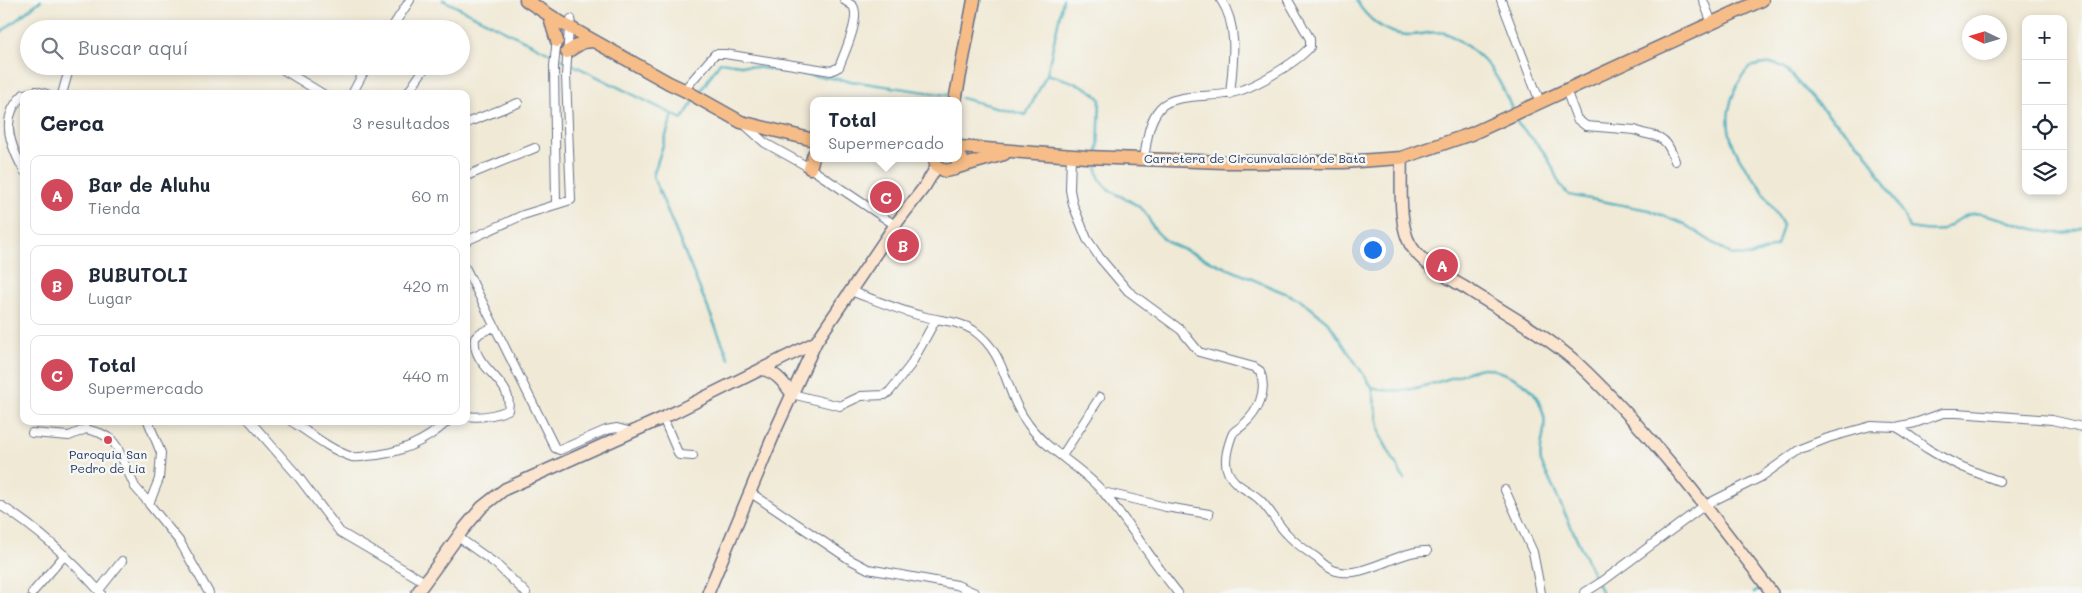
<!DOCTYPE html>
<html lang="es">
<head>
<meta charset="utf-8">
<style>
  :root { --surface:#fff; --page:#f2f2f3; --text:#1f2937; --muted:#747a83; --line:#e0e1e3; --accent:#d1495b }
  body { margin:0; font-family:Mali,sans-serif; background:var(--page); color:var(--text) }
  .controls { position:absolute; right:15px; top:15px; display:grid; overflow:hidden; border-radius:10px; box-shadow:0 2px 8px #0003 }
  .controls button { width:45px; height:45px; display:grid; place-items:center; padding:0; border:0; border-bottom:1px solid var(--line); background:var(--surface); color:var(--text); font:25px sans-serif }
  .compass { position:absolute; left:1962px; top:15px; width:45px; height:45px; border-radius:50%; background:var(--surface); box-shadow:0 2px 8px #0003; rotate:274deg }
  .you { position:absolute; left:1372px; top:249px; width:18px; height:18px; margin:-12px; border:4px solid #fff; border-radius:50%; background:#1a73e8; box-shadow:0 0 0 8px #1a73e833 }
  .badge { display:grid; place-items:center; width:32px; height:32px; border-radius:50%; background:var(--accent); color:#fff; font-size:16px; font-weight:700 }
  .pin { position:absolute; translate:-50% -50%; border:2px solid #fff; box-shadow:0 1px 5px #0006 }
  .popup { position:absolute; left:810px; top:97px; width:152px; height:65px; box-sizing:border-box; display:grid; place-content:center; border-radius:10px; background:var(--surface); filter:drop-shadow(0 1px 4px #0005); font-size:16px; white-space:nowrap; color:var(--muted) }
  .popup b { font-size:19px; color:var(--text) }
  .popup::after { content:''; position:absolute; left:50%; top:100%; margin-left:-10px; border:10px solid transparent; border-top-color:var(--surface) }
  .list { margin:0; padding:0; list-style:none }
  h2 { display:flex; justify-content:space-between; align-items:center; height:65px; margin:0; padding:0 20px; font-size:21px }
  h2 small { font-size:16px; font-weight:400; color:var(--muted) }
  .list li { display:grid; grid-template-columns:32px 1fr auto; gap:15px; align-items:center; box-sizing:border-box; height:80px; margin:0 10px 10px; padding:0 10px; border:1px solid var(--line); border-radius:10px }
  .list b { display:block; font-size:19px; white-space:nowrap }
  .list p { margin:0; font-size:16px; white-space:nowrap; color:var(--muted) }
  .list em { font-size:16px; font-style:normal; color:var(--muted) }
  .icon { flex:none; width:28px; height:28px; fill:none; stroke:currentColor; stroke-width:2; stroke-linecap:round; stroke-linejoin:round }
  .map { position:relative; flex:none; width:2082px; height:593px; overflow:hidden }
  .search { position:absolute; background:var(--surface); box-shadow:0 2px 8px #0003; left:20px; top:20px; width:450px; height:55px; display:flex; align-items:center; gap:12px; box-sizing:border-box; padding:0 18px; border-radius:28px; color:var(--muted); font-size:19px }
  .panel { position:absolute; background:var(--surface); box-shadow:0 2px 8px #0003; left:20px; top:90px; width:450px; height:335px; border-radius:10px }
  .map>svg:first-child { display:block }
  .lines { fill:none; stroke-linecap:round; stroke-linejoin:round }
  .stream { stroke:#3dabbc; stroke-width:2.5 }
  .street-casing { stroke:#667088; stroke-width:10 }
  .secondary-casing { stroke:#667088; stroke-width:14 }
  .primary-casing { stroke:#667088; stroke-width:15 }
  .street { stroke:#fff; stroke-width:8 }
  .secondary { stroke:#fce5cf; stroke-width:11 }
  .primary { stroke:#f7bd88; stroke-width:12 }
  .poi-dot { fill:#d1495b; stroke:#f6f6f2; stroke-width:2 }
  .labels { text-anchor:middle; stroke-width:5; stroke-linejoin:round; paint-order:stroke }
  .street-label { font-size:12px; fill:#1b2f5e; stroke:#f6f6f2 }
  .poi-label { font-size:12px; fill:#1b2f5e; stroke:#f6f6f2 }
</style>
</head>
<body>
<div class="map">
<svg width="2082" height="593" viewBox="0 0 2082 593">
  <rect width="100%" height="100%" fill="#f6f6f2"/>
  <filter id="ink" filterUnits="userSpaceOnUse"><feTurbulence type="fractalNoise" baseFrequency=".02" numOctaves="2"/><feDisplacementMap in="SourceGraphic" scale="10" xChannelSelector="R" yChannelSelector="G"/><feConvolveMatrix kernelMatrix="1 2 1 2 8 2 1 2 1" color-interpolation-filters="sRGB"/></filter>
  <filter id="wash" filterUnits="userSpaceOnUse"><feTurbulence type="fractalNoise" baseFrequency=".0096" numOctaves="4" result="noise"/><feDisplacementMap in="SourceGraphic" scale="20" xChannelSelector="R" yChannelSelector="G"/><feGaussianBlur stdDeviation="1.12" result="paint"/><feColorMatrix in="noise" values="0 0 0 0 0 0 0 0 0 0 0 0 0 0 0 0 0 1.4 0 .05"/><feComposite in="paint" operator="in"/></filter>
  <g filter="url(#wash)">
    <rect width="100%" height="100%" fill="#f0e9d5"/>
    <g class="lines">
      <path class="stream" d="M443,0L682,119L694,101
        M1356,0C1366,18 1385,34 1407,35C1419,36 1432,30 1445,33C1453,36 1461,42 1468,47C1493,65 1501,83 1513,111
        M0,33L41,0
        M1047,74L1063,0
        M698,95L720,62L953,96
        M961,98L1026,115L1047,74C1065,80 1088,84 1100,99L1098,153
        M673,114L653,176L729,359
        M1516,119L1518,124C1528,134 1540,145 1547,157C1556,172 1556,183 1569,195L1649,210L1684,224L1732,255L1750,256L1777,246L1783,225C1775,212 1767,198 1759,185C1753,176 1744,167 1739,157C1720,124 1728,95 1749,67C1763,64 1773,61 1785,68L1823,110L1864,149L1904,216L1909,228C1918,229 1932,232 1940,230C1956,225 1962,211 1982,214C2011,218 2057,246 2082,226
        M1097,161C1095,196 1125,192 1144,211C1148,216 1150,223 1154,228C1158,235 1164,239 1171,244L1301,300L1328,322L1372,387C1397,397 1432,384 1457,376C1465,373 1474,369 1483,368C1490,367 1498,371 1505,374C1527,383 1538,391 1544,416C1547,432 1538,446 1541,462L1602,593
        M1372,387L1381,437L1404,479
        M1754,593L1760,588"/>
    </g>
  </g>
  <g filter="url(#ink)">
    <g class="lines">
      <g class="street-casing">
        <path id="street" d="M1221,0C1239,26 1233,64 1230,94
          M1501,0L1540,102
          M1703,0L1712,23
          M391,29L410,0
          M277,66L323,94
          M684,90L715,54H725L831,71L839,67C844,54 861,18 853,6L844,0
          M1566,90L1577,119L1586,126L1635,130C1641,133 1644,134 1651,135C1666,137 1670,148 1675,161
          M24,94C0,116 8,141 24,171
          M25,94L36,91L47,94
          M62,94L70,66
          M352,94L367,66
          M407,94L426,66
          M466,123L518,103
          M745,125L765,143L810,168L895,225
          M1071,155L1070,190L1073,205L1087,239L1100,258L1128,291L1181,330L1199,352L1254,367L1260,371C1268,391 1258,412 1243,425C1239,429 1234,430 1232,435C1228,446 1223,461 1228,472C1234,486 1248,489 1259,499C1270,509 1277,524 1287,534C1296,544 1307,551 1317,558C1322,563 1329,569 1336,571C1364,579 1399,550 1427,551
          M1144,159C1147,141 1148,122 1160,108C1173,93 1211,98 1231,93C1252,89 1296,63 1310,47V39L1288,0
          M466,176L535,148
          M556,204L554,66L557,39
          M466,241L523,215L571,200L566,76L569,27L571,19
          M466,269L555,448L560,450L606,430L617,428L632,432
          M851,291C875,300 900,311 926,317C942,321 959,321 973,330C1008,354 1004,393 1028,424C1048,452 1081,466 1103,492C1130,524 1152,561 1178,593
          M792,394L840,406L861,396L885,395L890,391L910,366L936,319
          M466,416C481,418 494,416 508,410C515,380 471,369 475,338L480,333L494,327
          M663,418L679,455L693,456
          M148,421L161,453L159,479L149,504L180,542L209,593
          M250,421L297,475L340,532L425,582
          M291,421C310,433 330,450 352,457C357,458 362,457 367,456C398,454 425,442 448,421
          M1896,427C1908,433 1917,442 1928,449C1950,463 1974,472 1999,481
          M32,433L69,436L86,429L100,433L111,439L117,447L135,487L149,503
          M1062,456L1100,397
          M1505,490L1533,552L1541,593
          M1103,492L1166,507L1209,514
          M751,493L849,559L868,569L957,585L975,593
          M0,505C38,529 71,559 101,593
          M458,537L496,564L526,593
          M99,590L122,561
          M32,593L65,555
          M1584,593L1603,581L1705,505L1761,477L1800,449L1828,438L1871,426L1896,427L1915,423L1943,413H1957L2052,420L2082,427"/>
      </g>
      <g class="secondary-casing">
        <path id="secondary" d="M1401,158C1402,182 1398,223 1410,244C1422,265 1449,278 1469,290C1505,313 1544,334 1576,362C1650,431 1711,513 1772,593
          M761,369C776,372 783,382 792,394
          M417,593L462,531L482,507L505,489L663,418L816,342
          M708,593L777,427L816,342L895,225L925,186L937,166"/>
      </g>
      <g class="primary-casing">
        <path id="primary" d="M526,0L560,22L669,83L684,90L741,122L814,140
          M549,15L557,41
          M567,52L583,42L593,41
          M955,101L974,0
          M960,147L1086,157L1224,162H1344L1401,158L1471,134L1762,0
          M934,158L937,166L945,171L955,169L962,159
          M958,167L1004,154
          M810,168L814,154"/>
      </g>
      <use href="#street" class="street"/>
      <use href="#secondary" class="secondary"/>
      <use href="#primary" class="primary"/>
    </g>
  </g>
  <circle class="poi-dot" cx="108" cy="440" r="5"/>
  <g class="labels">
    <g class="street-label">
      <text x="1255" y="163">Carretera de Circunvalación de Bata</text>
    </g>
    <g class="poi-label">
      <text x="108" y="459">Paroquia San<tspan x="108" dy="14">Pedro de Lia</tspan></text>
    </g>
  </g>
</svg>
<div class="controls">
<button>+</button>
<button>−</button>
<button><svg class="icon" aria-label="locate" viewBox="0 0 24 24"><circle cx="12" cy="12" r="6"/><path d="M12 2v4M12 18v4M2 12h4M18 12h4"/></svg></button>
<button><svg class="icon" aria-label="layers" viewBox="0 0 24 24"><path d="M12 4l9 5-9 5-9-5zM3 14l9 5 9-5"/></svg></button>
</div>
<svg class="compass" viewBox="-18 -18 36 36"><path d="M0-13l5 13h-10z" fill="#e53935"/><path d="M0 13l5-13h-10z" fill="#747a83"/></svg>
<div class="you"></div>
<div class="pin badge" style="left:1442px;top:265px">A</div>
<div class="pin badge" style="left:903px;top:245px">B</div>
<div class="pin badge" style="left:886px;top:197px">C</div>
<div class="popup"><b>Total</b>Supermercado</div>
<div class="search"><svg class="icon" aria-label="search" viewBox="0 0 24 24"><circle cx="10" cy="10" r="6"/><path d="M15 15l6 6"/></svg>Buscar aquí</div>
<section class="panel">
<h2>Cerca<small>3 resultados</small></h2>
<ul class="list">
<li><span class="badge">A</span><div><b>Bar de Aluhu</b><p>Tienda</p></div><em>60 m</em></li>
<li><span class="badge">B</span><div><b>BUBUTOLI</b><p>Lugar</p></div><em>420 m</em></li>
<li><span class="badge">C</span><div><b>Total</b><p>Supermercado</p></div><em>440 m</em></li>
</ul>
</section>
</div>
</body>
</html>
